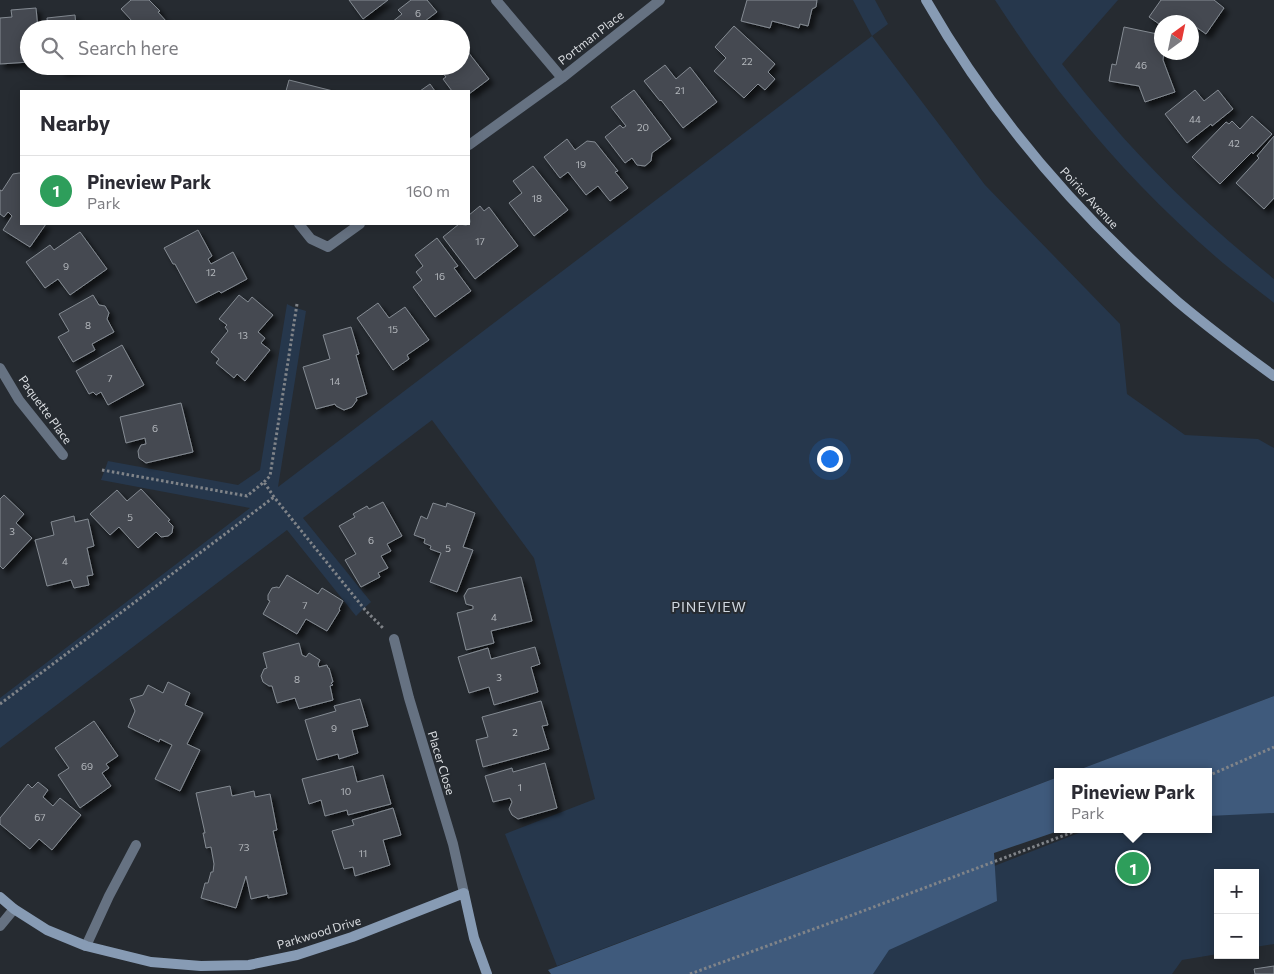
<!DOCTYPE html>
<html lang="en">
<head>
<meta charset="utf-8">
<style>
  :root { --surface:#fff; --page:#f2f2f3; --text:#2b2b33; --muted:#7c7c81; --line:#e1e1e2; --accent:#2563eb }
  body { margin:0; font-family:Commissioner,sans-serif; background:var(--page); color:var(--text) }
  .controls { position:absolute; right:15px; bottom:15px; display:grid; overflow:hidden; border-radius:0px; box-shadow:0 2px 12px #0003 }
  .controls button { width:45px; height:45px; display:grid; place-items:center; padding:0; border:0; border-bottom:1px solid var(--line); background:var(--surface); color:var(--text); font:25px sans-serif }
  .compass { position:absolute; left:1154px; top:15px; width:45px; height:45px; border-radius:50%; background:var(--surface); box-shadow:0 2px 12px #0003; rotate:33deg }
  .you { position:absolute; left:829px; top:458px; width:18px; height:18px; margin:-12px; border:4px solid #fff; border-radius:50%; background:#1a73e8; box-shadow:0 0 0 8px #1a73e833 }
  .badge { display:grid; place-items:center; width:32px; height:32px; border-radius:50%; background:var(--accent); color:#fff; font-size:16px; font-weight:700 }
  .pin { position:absolute; translate:-50% -50%; border:2px solid #fff; box-shadow:0 1px 5px #0006 }
  .popup { position:absolute; left:1054px; top:768px; width:158px; height:65px; box-sizing:border-box; display:grid; place-content:center; border-radius:0px; background:var(--surface); filter:drop-shadow(0 1px 4px #0005); font-size:16px; white-space:nowrap; color:var(--muted) }
  .popup b { font-size:19px; color:var(--text) }
  .popup::after { content:''; position:absolute; left:50%; top:100%; margin-left:-10px; border:10px solid transparent; border-top-color:var(--surface) }
  .list { margin:0; padding:0; list-style:none }
  h2 { display:flex; justify-content:space-between; align-items:center; height:65px; margin:0; padding:0 20px; font-size:21px }
  h2 small { font-size:16px; font-weight:400; color:var(--muted) }
  .list li { display:grid; grid-template-columns:32px 1fr auto; gap:15px; align-items:center; box-sizing:border-box; height:70px; padding:0 20px; border-top:1px solid var(--line) }
  .list b { display:block; font-size:19px; white-space:nowrap }
  .list p { margin:0; font-size:16px; white-space:nowrap; color:var(--muted) }
  .list em { font-size:16px; font-style:normal; color:var(--muted) }
  .icon { flex:none; width:28px; height:28px; fill:none; stroke:currentColor; stroke-width:2; stroke-linecap:round; stroke-linejoin:round }
  .map { position:relative; flex:none; width:1274px; height:974px; overflow:hidden }
  .search { position:absolute; background:var(--surface); box-shadow:0 2px 12px #0003; left:20px; top:20px; width:450px; height:55px; display:flex; align-items:center; gap:12px; box-sizing:border-box; padding:0 18px; border-radius:28px; color:var(--muted); font-size:19px }
  .panel { position:absolute; background:var(--surface); box-shadow:0 2px 12px #0003; left:20px; top:90px; width:450px; height:135px; border-radius:0px }
  .map>svg:first-child { display:block }
  .green { fill:#26374c }
  .forest { fill:#3f5a7c }
  .building { fill:#444a51; stroke:#858b93; filter:url(#shadow) }
  .lines { fill:none; stroke-linecap:round; stroke-linejoin:round }
  .path { stroke:#808489; stroke-width:3; stroke-dasharray:2.5 2.5; stroke-linecap:butt }
  .street { stroke:#667282; stroke-width:10 }
  .secondary { stroke:#879bb4; stroke-width:10 }
  .labels { text-anchor:middle; stroke-width:4; stroke-linejoin:round; paint-order:stroke }
  .number-label { font-size:10px; fill:#b4b8bd }
  .street-label { font-size:12px; fill:#dadde1; stroke:#262b31 }
  .neighbourhood-label { font-size:14px; letter-spacing:1px; fill:#d0d7df; stroke:#262b31 }
</style>
</head>
<body>
<div class="map">
<svg width="1274" height="974" viewBox="0 0 1274 974">
  <defs>
    <filter id="shadow"><feDropShadow dx="4.5" dy="4.5" stdDeviation="2.5" flood-color="#0009"/></filter>
  </defs>
  <rect width="100%" height="100%" fill="#262b31"/>
  <path class="green" d="M853,0H875L888,24L872,36L985,185L1120,324L1127,394L1185,435L1258,439L1274,448V696L1073,772H1058V777L557,966L505,834L595,799L534,558L432,420L303,518L371,602L363,609L356,616L287,530L0,748V698L250,508L101,480L108,461L238,485L260,470L287,304L293,307L306,311L278,487L872,36Z
    M995,0H1118L1062,64C1077,83 1092,102 1108,120C1158,179 1214,230 1274,279V303C1257,289 1240,277 1223,263C1169,217 1119,166 1075,111C1046,76 1020,38 995,0Z
    M1274,755V944L1255,947V873H1218V954L1182,960L1172,974H718L1089,829H1208V782Z"/>
  <path class="forest" d="M1274,696V813L1208,816V772H1073Z
    M1058,777V829H1064L994,853L997,901L889,950L873,974H551L548,970Z"/>
  <path class="building" d="M131,0H149L160,11L158,12L173,29H123L132,21L121,9Z
    M349,0H388L363,19Z
    M411,0H427L437,12L425,21L431,29H387L386,27L402,14L398,10Z
    M747,0H817L816,7L812,9L808,26L800,24L799,28L772,21L770,28L741,21Z
    M1161,0H1214L1224,8L1206,34L1189,22H1162V26L1149,17Z
    M36,8L38,29H29V62L0,64V18L12,17L11,10Z
    M75,15L76,27L100,24V29H48L47,18Z
    M734,26L775,64L768,72L775,79L765,90L758,84L744,98L714,71L726,58L715,47Z
    M1124,27L1162,35V52H1164L1163,60L1175,92L1145,102L1139,86L1109,81L1112,64L1116,65Z
    M461,43L489,79L469,94V91H452L443,79L446,77L437,66H461Z
    M665,65L676,79L690,67L717,102L683,128L661,100L660,101L644,81Z
    M61,66H102L61,71Z
    M289,80L333,91H286Z
    M430,84L435,91H420Z
    M634,90L671,139L652,153L651,161L645,166L637,165L632,158L625,163L605,137L620,125L623,128L626,126L611,107Z
    M1195,90L1204,101L1218,90L1233,109L1212,126L1211,124L1187,143L1165,114Z
    M1252,116L1272,134L1253,154L1252,152L1220,184L1192,157L1226,122L1229,124L1232,121L1240,129Z
    M1274,136V198L1264,209L1236,183L1259,158L1257,156Z
    M567,139L575,150L587,141L595,142L618,171L615,172L628,188L610,201L598,186L586,195L568,172L560,178L544,157Z
    M533,166L568,210L534,236L509,203L522,193L513,181Z
    M19,173H21V224H46L30,247L3,230L12,216L8,212L4,217L0,214V190L2,191L13,174Z
    M480,206L484,211L489,207L518,246L475,279L443,237L459,224L466,225L469,224L470,222L469,215Z
    M198,230L212,256L208,259L211,264L233,252L247,279L221,293L219,291L196,303L175,264H173L164,248Z
    M80,232L107,269L70,295L58,279L45,288L26,262L50,245L54,250Z
    M437,238L458,266L454,268L471,291L435,317L413,287L422,280L416,272L423,266L415,255Z
    M93,295L99,305L105,306L109,313L107,319L114,332L92,344L95,350L73,362L58,337L69,331L59,314Z
    M239,295L248,302L252,297L273,315L258,332L265,338L261,343L270,350L245,381L237,374L234,378L216,363L219,359L211,352L228,331L225,327L227,325L219,319Z
    M378,303L389,318L405,307L429,340L407,355L409,359L393,370L357,318Z
    M351,327L359,354L356,355L367,394L356,398L357,400L352,407L344,410L336,406L335,404L316,409L303,367L330,359L323,335Z
    M122,345L144,385L108,405L101,392L96,395L93,392L89,394L76,371Z
    M181,403L193,452L146,463L139,458L138,451L141,445L146,444L145,438L126,443L120,417Z
    M141,489L170,520L168,521L173,526L172,533L168,536L161,537L156,532L138,548L119,527L110,535L90,514L117,490L127,501Z
    M4,495L24,514L16,523L32,538L3,569L0,566V499Z
    M383,502L402,536L387,544L391,551L381,556L388,568L378,573L380,577L361,587L345,560L356,554L339,526L355,517L353,514L367,506L369,509Z
    M433,503L446,507L447,503L475,513L463,547L473,550L457,592L430,582L441,553L430,549L431,546L424,543L425,539L414,535L421,516L427,519Z
    M74,516L75,522L88,519L94,546L87,548L93,575L87,576L89,585L74,588L71,580L47,586L35,540L54,535L51,522Z
    M287,575L318,594L322,588L343,601L339,609L340,610L327,631L306,619L297,634L263,614L270,601L268,600V595L272,588L277,587L279,588Z
    M521,577L532,621L491,631L494,643L466,650L457,613L473,609V606L466,604L464,596L468,589Z
    M299,643L302,655L306,657L309,653L320,660L318,664L319,667L327,665L328,668H329L333,682L331,683L333,685L330,686L333,700L299,709L295,698L277,703L272,686H269L263,682L261,676L264,669L267,668L263,653Z
    M535,647L540,664L531,667L538,692L494,705L489,687L469,693L458,657L488,648L491,659Z
    M168,682L190,693L185,705L203,713L187,744L200,750L180,791L155,779L172,745L160,739L159,742L128,727L135,711L130,699L143,695L148,685L163,693Z
    M360,699L368,726L352,730L358,753L339,759L338,754L317,760L305,720L336,711L334,706Z
    M541,701L548,725L542,726L549,749L483,767L476,740L488,737L482,717Z
    M94,721L118,756L106,764L109,768L102,773L111,786L80,808L58,775L69,768L55,748Z
    M545,763L557,808L518,819L512,815L509,809L512,802L510,798L493,802L485,776L512,768L513,772Z
    M353,766L357,782L383,775L391,804L348,815L347,810L325,816L321,800L309,804L302,779Z
    M38,782L48,790L43,797L53,806L60,798L81,815L52,850L39,839L30,849L0,824V818L28,784L32,788Z
    M230,786L232,796L254,791L255,797L270,794L277,830L273,831L287,894L268,898V895L251,899L246,876L236,908L201,898L205,883H208L211,872H213L214,864L211,847L206,848L203,833H205L196,793Z
    M393,808L401,835L383,840L390,865L355,876L353,867L344,869L332,831L354,825L352,820Z
    M1274,966V974H1255L1254,969Z"/>
  <g class="lines">
    <path class="path" d="M102,470L247,496L264,482L274,497L366,611L383,628
      M264,482L270,476L297,304
      M0,704L274,497
      M1208,776L1274,747
      M690,974L855,914L1081,829"/>
    <path class="street" d="M496,0L562,78
      M469,145L562,78L660,0
      M299,224L311,239L328,247L360,224
      M0,368L19,400L63,455
      M394,639L409,698L453,844L464,893
      M0,926L14,909
      M86,946L109,896L136,845"/>
    <path class="secondary" d="M926,0C991,114 1079,216 1178,302C1209,328 1241,352 1274,376
      M0,897L14,909L47,930L86,946L151,962L201,966L249,965L297,955L352,937L464,893L474,938L487,974"/>
  </g>
  <g class="labels">
    <g class="number-label">
      <text x="418" y="17">6</text>
      <text x="747" y="65">22</text>
      <text x="1141" y="69">46</text>
      <text x="680" y="94">21</text>
      <text x="1195" y="123">44</text>
      <text x="643" y="131">20</text>
      <text x="1234" y="147">42</text>
      <text x="581" y="168">19</text>
      <text x="537" y="202">18</text>
      <text x="480" y="245">17</text>
      <text x="66" y="270">9</text>
      <text x="211" y="276">12</text>
      <text x="440" y="280">16</text>
      <text x="88" y="329">8</text>
      <text x="393" y="333">15</text>
      <text x="243" y="339">13</text>
      <text x="110" y="382">7</text>
      <text x="335" y="385">14</text>
      <text x="155" y="432">6</text>
      <text x="130" y="521">5</text>
      <text x="12" y="535">3</text>
      <text x="371" y="544">6</text>
      <text x="448" y="552">5</text>
      <text x="65" y="565">4</text>
      <text x="305" y="609">7</text>
      <text x="494" y="621">4</text>
      <text x="499" y="681">3</text>
      <text x="297" y="683">8</text>
      <text x="334" y="732">9</text>
      <text x="515" y="736">2</text>
      <text x="87" y="770">69</text>
      <text x="520" y="791">1</text>
      <text x="346" y="795">10</text>
      <text x="40" y="821">67</text>
      <text x="244" y="851">73</text>
      <text x="363" y="857">11</text>
    </g>
    <g class="street-label">
      <text transform="translate(591 38) rotate(-38)" y="4">Portman Place</text>
      <text transform="translate(1089 198) rotate(47)" y="4">Poirier Avenue</text>
      <text transform="translate(45 410) rotate(54)" y="4">Paquette Place</text>
      <text transform="translate(441 763) rotate(73)" y="4">Placer Close</text>
      <text transform="translate(319 933) rotate(-17)" y="4">Parkwood Drive</text>
    </g>
    <g class="neighbourhood-label">
      <text x="709" y="612">PINEVIEW</text>
    </g>
  </g>
</svg>
<div class="controls">
<button>+</button>
<button>−</button>
</div>
<svg class="compass" viewBox="-18 -18 36 36"><path d="M0-13l5 13h-10z" fill="#e53935"/><path d="M0 13l5-13h-10z" fill="#7c7c81"/></svg>
<div class="you"></div>
<div class="pin badge" style="left:1133px;top:868px;background:#2e9e5b">1</div>
<div class="popup"><b>Pineview Park</b>Park</div>
<div class="search"><svg class="icon" aria-label="search" viewBox="0 0 24 24"><circle cx="10" cy="10" r="6"/><path d="M15 15l6 6"/></svg>Search here</div>
<section class="panel">
<h2>Nearby<small></small></h2>
<ul class="list">
<li><span class="badge" style="background:#2e9e5b">1</span><div><b>Pineview Park</b><p>Park</p></div><em>160 m</em></li>
</ul>
</section>
</div>
</body>
</html>
